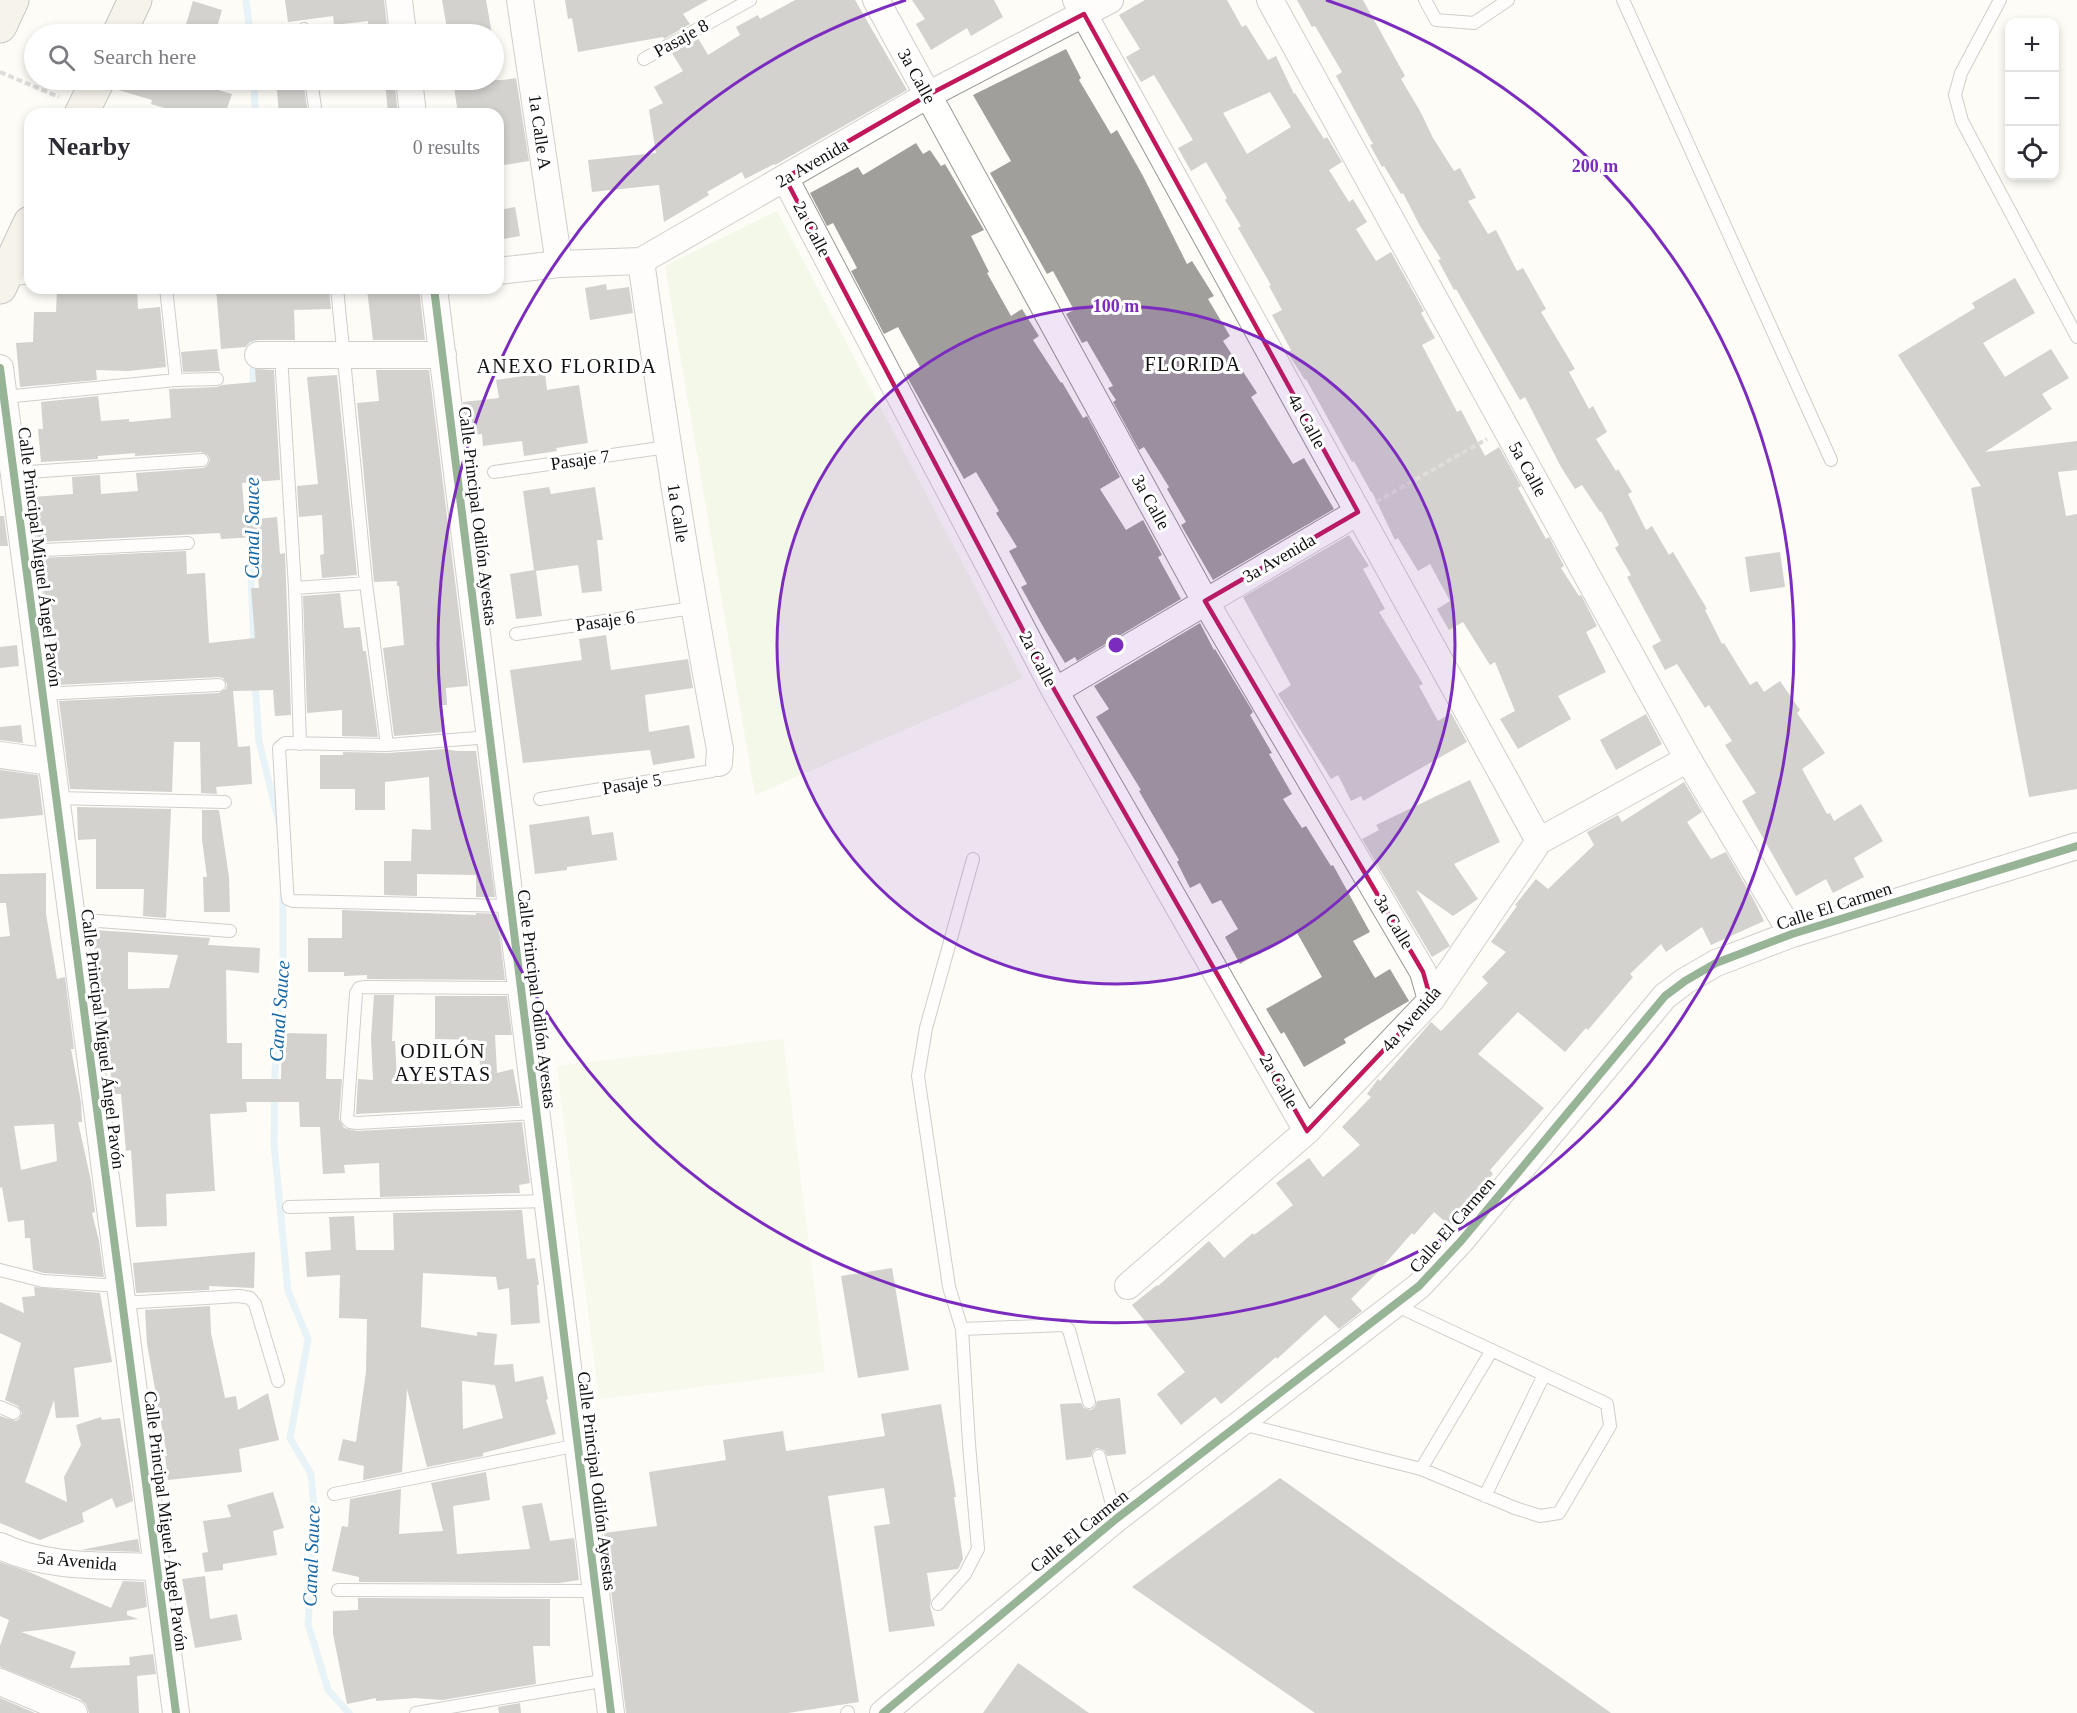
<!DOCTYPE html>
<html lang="en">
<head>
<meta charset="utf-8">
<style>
  :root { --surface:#fff; --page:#f2f2f3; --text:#2b2b33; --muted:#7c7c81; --line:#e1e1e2 }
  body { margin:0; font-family:Georgia,serif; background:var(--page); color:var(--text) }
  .controls { position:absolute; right:18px; top:18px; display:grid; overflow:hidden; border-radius:12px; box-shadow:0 3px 9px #0003 }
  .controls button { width:54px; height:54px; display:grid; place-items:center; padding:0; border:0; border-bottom:2px solid var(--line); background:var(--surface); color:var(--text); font:30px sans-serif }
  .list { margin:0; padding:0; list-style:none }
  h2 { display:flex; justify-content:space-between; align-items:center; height:78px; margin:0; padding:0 24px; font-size:26px }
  h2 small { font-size:20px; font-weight:400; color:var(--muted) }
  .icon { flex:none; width:33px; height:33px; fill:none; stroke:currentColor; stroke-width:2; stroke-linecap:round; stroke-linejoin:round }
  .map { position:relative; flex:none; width:2077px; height:1713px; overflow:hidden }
  .search { position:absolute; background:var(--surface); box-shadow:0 3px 9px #0003; left:24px; top:24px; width:480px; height:66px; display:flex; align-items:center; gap:15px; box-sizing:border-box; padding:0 21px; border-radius:33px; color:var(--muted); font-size:22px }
  .panel { position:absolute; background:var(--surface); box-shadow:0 3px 9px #0003; left:24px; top:108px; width:480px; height:186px; border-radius:18px }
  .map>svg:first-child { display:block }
  .green { fill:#e7f3d7 }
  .pitch { fill:#f0f6e1 }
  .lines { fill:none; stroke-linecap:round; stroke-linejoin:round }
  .stream { stroke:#cde8f7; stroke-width:7 }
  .building { fill:#a19f9c; fill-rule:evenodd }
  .lane-casing { stroke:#979795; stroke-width:14 }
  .street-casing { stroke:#979795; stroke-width:28 }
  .primary-casing { stroke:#858482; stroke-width:35 }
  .path { stroke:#b9b9b8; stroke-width:4; stroke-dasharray:6 3; stroke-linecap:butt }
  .lane { stroke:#fffffe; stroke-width:12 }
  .street { stroke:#fffffe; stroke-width:26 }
  .primary { stroke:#ede9dc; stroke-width:33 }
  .cycleway-casing { stroke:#fff; stroke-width:11 }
  .cycleway { stroke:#1b5e20; stroke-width:8 }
  .marked { fill:none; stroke:#c2185b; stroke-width:4.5; stroke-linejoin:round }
  .ring { fill:none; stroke:#7b2cbf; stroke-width:3 }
  .labels { text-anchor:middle; stroke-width:6; stroke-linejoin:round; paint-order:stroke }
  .street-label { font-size:18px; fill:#111; stroke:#fff }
  .neighbourhood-label { font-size:20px; letter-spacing:1.5px; fill:#111; stroke:#fff }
  .water-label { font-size:20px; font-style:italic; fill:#1768a6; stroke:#fff }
  .centre { fill:#7b2cbf; stroke:#fff; stroke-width:3 }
  .ring-label { font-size:18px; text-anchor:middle; font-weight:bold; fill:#7b2cbf; stroke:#fff; stroke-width:6; stroke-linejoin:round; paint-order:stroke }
</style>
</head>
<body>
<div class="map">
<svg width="2077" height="1713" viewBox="0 0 2077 1713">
  <rect width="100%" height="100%" fill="#fdfcf7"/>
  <path class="green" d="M777,211L1023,678L755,795L665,266Z"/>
  <path class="pitch" d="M783,1039L825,1372L599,1399L557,1066Z"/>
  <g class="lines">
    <path class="stream" d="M246,0L250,34
      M254,80L255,114
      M253,391L254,333
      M252,474L250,551L254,646
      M255,684L259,741L279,823
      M283,894V993L275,1071L274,1144L288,1291L308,1339L290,1438L311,1474L315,1519L308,1624L328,1690L349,1713"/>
  </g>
  <path class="building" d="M285,0H384L388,34H369L368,21L334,25L333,16L288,22Z
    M442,0H486L492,34H448Z
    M565,0H708L683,14L690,24L664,39L663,37L578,52L572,18L568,19Z
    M795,0H855L907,90L775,165L774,164L745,179L742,172L707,192L709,195L664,222L659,185L592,192L588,160L656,153L649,110L663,103L654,87L683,71L672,53L698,38L708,55L740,35L736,27L758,15L760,19Z
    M912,0H994L1003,17L971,36L967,28L931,50L916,24L925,19Z
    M1145,0H1227L1242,27L1246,25L1268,60L1276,56L1294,94L1295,93L1324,139L1327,137L1342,162L1329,170L1349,202L1353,199L1367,222L1356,229L1376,261L1391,252L1424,311L1421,313L1435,338L1422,345L1457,412L1461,410L1485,456L1499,447L1521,486L1518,488L1546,539L1549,537L1564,566L1561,568L1579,596L1581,595L1597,626L1586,632L1606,672L1558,696L1571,719L1518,749L1500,719L1515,711L1495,662L1490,665L1463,622L1449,630L1437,609L1450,601L1430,564L1418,571L1398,538L1395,540L1372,492H1371L1354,461L1352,462L1306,379L1305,380L1287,352L1291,350L1272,315L1282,310L1269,286L1271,285L1238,228L1241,226L1225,200L1227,198L1206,162L1191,171L1178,148L1193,140L1154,75L1141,82L1126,57L1140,49L1119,15ZM1270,92L1291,127L1247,154L1223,113Z
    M1297,0H1363L1405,76L1401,79L1420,111L1433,138L1454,171L1460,168L1476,198L1468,201L1488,234L1496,230L1517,271L1523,268L1546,309L1541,312L1575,369L1569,372L1589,409L1593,406L1607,432L1596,439L1616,471L1618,469L1632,492L1628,494L1646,530L1652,526L1669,555L1673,552L1707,609L1705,610L1722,644L1724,643L1750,685L1757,681L1764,692L1780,681L1800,710L1797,713L1825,753L1802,769L1827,814L1830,813L1834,821L1861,804L1883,841L1854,858L1864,877L1833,893L1826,879L1796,896L1742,801L1756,793L1725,745L1732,741L1709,705L1705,708L1677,664L1665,670L1652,646L1661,641L1627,577L1631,575L1615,548L1619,545L1601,511L1600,512L1582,485L1575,489L1561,467L1525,397L1520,400L1456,289L1454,290L1438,260L1441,259L1420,226L1403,193L1401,194L1384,166L1382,167L1370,145L1373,144L1336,76L1342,72L1315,26L1312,27Z
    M193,1L222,10L215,34H183Z
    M1066,49L1081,78L1079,80L1111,134L1117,130L1143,176L1187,264L1192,261L1214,296L1208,299L1230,336L1223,341L1257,393L1251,397L1293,464L1304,458L1334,509L1213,580L1181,525L1186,522L1167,489L1169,487L1144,447L1139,450L1113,402L1116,400L1108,388L1113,386L1087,341L1082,343L1066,314L1074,310L1053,271L1047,274L990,173L1011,161L973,95Z
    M516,78L529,161L498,166V114H458L453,80H503Z
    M117,80H184L232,94L225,114H185L151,104L152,100L115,89Z
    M276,80H303L308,114H279Z
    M385,80H394L398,114H388Z
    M916,143L923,154L930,150L941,166L945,164L984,230L971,236L989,272L987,273L1011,316L1022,309L1039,336L1033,340L1061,383L1062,382L1083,418L1087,416L1120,477L1100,489L1126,530L1143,520L1162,555L1158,557L1181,599L1077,661L1075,657L1065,663L1045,630L1021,587L1027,584L1009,551L1017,547L996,513L999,511L976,472L964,479L906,375L920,367L898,327L884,334L851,271L857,268L833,223L827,226L810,193L858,167L863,175Z
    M515,207L520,236L498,240V210Z
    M2015,278L2035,313L1983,343L2005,377L2051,349L2069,378L2042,394L2052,409L1985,452L2077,441V470L2058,472L2066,516L2077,514V789L2029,797L1971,488L1981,486L1898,355L1975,308L1972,303Z
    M606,284L607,290L629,287L633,313L590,320L585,288Z
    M57,288L137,289L138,309L160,307L166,367L128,371L96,370L97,380L20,387L16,343L33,342L34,312H56Z
    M216,288H283V292L329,290L331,309L294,310L295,340H257L250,342L245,347L221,349Z
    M385,288H419L425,340H373L367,289Z
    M217,349L220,371L183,372L181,352Z
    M255,369L274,370L280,480L242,483L245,520L277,517L280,554L285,553L291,715L275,716L273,690L233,691L238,747L250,746L252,784L216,787L217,794L201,793L200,742H174L172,792L70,789L59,701L219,693L226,689L227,684L223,678L219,677L58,685L50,599L45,600L40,558L186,551L187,574L205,573L209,643L255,638L251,588H259L255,537L221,539L220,533L38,542L32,497L73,494L72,477L100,475L101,494L138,491L136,473L203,468L207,466L210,460L208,455L201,452L135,456V453L98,456V459L41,462L38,429H43L41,402L98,396L101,421L129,419V422L171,418L169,389L217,387L222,385L256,382Z
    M376,370H429L468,686L446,688L447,705H442L444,732L394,736L383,648L404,645L399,586H397V581L374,582L357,403L379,401Z
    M545,373L547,390L579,385L588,443L556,448L557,451L524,456L522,441L483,446L482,434L467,436L463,402L499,398L496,380Z
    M337,375L357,575L322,578L320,555L324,554L322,515L299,517L297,486L318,484L307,377Z
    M549,487L551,494L595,487L603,540H597L602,591L582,593L578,565L536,571L542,616L516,619L510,574L534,570L523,491Z
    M0,516H4L8,546H0Z
    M1349,535L1369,566L1363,569L1385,609L1379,612L1423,684L1419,686L1438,721L1451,713L1467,742L1363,801L1361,796L1351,801L1338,775L1331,779L1278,694L1291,685L1243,597Z
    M1780,552L1785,587L1750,592L1745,557Z
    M340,593L344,628L360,627L363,651H366L378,737L342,736V710L307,713L303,596Z
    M1200,623L1214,650L1215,649L1253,712L1250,715L1272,753L1269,754L1292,794L1283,799L1302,828L1306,826L1331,866L1333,865L1370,932L1353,941L1375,978L1390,969L1409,1001L1344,1039L1346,1043L1304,1067L1284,1032L1281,1034L1266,1009L1322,977L1296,931L1240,964L1225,937L1238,929L1221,900L1212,904L1200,883L1190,888L1177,862L1179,860L1139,791L1141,790L1096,717L1109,709L1094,686Z
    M606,635L611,670L688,659L693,688L645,695L649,732L689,725L695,758L653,765L650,750L523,763L510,670L582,660L579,639Z
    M17,645L19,666L0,668V647Z
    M1646,714L1662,744L1616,770L1600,740Z
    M21,725L23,743L0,740V727Z
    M446,749L456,751H476L495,897H476V875L417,874V896L384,895V861H411L412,829L431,830L429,777L385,782V810H355V789H320V755H343V752L388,753Z
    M0,770L38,775L43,815L0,819Z
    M1470,780L1500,842L1454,864L1478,899L1453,916L1416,890L1450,946L1432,957L1362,839L1379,830L1376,825Z
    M1684,782L1702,812L1687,822L1711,859L1726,852L1755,902L1764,921L1711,945L1702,927L1666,952L1661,944L1630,974L1633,977L1588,1030L1586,1028L1565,1052L1518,1012L1478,1054L1544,1108L1490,1170L1493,1174L1473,1197L1474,1198L1450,1226L1434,1212L1414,1235L1412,1233L1377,1273L1351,1299L1362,1311L1339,1329L1325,1315L1277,1359L1276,1357L1221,1404L1215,1397L1181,1425L1157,1394L1185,1372L1132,1305L1157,1285L1158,1286L1209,1241L1224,1258L1253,1233L1254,1235L1293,1205L1276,1183L1309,1158L1323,1177L1360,1145L1342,1127L1371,1097L1367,1094L1378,1079L1380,1081L1431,1022L1441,1031L1488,983L1482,977L1506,952L1491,942L1517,906L1515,905L1536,879L1548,889L1594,845L1587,832L1618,815L1622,822Z
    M77,807L171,809L166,918L143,916L144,889H96V839L78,840Z
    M202,810H219L229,877L230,912H204L203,877H207L202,840Z
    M589,816L592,835L613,832L617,860L567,867V870L535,874L529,825Z
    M46,873V914L57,979L65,977L74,1049H71L81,1102L82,1122H78L91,1181L95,1212L92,1213L99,1241L104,1277L44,1273L33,1270L30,1238H25L24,1220L8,1222L2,1187L0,1188V937L10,936L6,903H0V874ZM54,1124L57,1161L21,1170L14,1126Z
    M342,910L476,915V913L497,914L505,980L367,979V975L344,976V972H308V938H342Z
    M95,930L210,938L208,945L260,948L259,973L226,970L227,1043H242V1079H281L282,1033L327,1034L326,1079H342L339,1119L344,1128L357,1131L522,1122L530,1183L519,1185L520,1193L380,1197L379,1163L344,1165L345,1173L323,1174L320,1127H300L299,1102H246L247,1112L210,1114L215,1191L166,1194L167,1226L136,1227L131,1150L126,1151L121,1094H112L109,1047H104L94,969ZM128,952L178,955L169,988L128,989Z
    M374,995H394L392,1041H395L397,1081L481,1078L478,1040L435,1039V996H507L512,1035H495L497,1073L513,1069L520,1106L356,1114L358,1079L373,1080L371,1039Z
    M522,1210L527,1259L535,1258L539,1285H537L540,1323L511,1325L509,1288L498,1290L496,1277L423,1273L421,1327L477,1336V1332L497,1334L494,1365L513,1364L515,1382L543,1376L548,1399L546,1400L556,1434L483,1453V1456L427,1467L407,1389L402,1472L363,1480L364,1466L338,1460L343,1439L356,1442L366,1372L367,1319L339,1318L340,1275L307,1277L305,1252L331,1250L329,1217L354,1216L356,1250H394L393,1213ZM462,1381L495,1385L503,1418L463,1429Z
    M255,1252L254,1288L209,1286V1290L136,1293L133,1263Z
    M892,1268L909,1370L858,1378L841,1276Z
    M34,1287L100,1293L112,1362L74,1368L79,1417L56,1418L54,1400L25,1482L67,1502L64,1477L81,1445L76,1425L101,1417L102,1420L120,1418L133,1501L116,1508L112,1498L82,1513L84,1522L40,1540L0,1523V1416L16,1421L19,1419L22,1413L18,1406L5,1400L21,1343L0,1333V1302L24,1313L22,1297L35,1296Z
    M210,1306L211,1333L225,1398L236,1396L238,1410L268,1393L279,1440L239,1449L242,1472L168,1480L165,1456H167L147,1344L145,1310Z
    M1120,1398L1126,1454L1107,1456L1104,1450L1097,1448L1093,1451L1091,1457L1066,1460L1060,1404L1081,1403L1084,1408L1091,1410L1095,1407L1097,1401Z
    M941,1404L956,1497H954L963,1559L958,1569L927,1573L931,1600L930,1606L935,1626L889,1632L874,1526L890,1524L884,1488L828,1496L859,1702L788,1713H626L604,1533L657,1526L649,1472L726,1460L723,1440L783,1431L786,1451L885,1436L881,1414Z
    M486,1472L490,1500L453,1506L457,1554L530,1549L522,1506L542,1503L550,1541L574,1538L579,1580L559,1583L359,1582V1577L332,1571L342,1526L348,1527L350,1499L401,1489L399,1534L443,1531L431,1483Z
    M1280,1478L1611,1713H1315L1132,1587Z
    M273,1492L284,1528L273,1531L277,1555L223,1564V1570L205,1572L202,1553L208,1552L203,1521L231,1517L227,1505Z
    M138,1539L140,1552L81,1550L126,1541Z
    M0,1562L27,1571L111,1608L123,1581L144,1582L147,1607L127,1611V1615L138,1619L21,1632L76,1652L70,1668L130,1665L129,1657L153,1654L156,1674L137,1676L139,1713H89L86,1704L80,1699L0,1667V1646L9,1620L0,1616Z
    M205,1576L210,1619L237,1614L242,1640L195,1648L182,1579Z
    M358,1598L550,1599V1646H533L536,1684L443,1700L415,1698L376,1701V1698L347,1704L333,1634V1611L358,1610Z
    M1018,1663L1089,1713H983Z
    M0,1698L35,1713H0Z
    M520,1703L521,1713H499L498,1707Z"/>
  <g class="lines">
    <g class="lane-casing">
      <path id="lane" d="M1425,0L1436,20L1474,23L1508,0
        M1623,0L1831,460
        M2000,0L1961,73L1955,95L1962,121L2077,337
        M304,29L305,34
        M644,59L750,0
        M311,80L316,114
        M7,280L30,277
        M166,288L176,380
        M337,288L366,583L387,745
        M281,355L295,588L300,744
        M4,397L176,380L217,379
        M494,472L667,447
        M14,473L202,460
        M24,551L188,543
        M295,588L366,583
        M516,634L693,608
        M42,694L219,685
        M490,737L387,745L285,743L279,748L287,889L288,899L293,901L511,906
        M56,798L225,802
        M540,799L712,771L719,763
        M973,859L926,1028L918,1076L949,1287L962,1329L1064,1325L1069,1330L1089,1402
        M72,919L230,931
        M521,988L365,987L359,988L356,993L347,1119L350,1122L357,1123L536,1113
        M289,1207L547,1201
        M0,1270L43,1281L120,1286
        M122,1303L239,1296L250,1298L255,1304L278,1381
        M0,1407L14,1413
        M1242,1424L1421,1469L1515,1508L1540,1516L1559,1513L1610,1426L1607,1404L1395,1305
        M1099,1456L1116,1519
        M1421,1469L1492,1350
        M334,1494L578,1445
        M1485,1496L1544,1375
        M338,1590L596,1591
        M938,1604L965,1574L978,1549L969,1444L962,1329
        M416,1713L607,1680
        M847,1713L848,1712"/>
    </g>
    <g class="street-casing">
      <path id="street" d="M399,0L403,34
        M520,0L559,264
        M876,0L1205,601L1423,972L1431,1000
        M1076,0L1539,841
        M1270,0L1688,759L1792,934
        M409,80L413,114
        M785,178L1055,691L1307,1131
        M641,261C664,425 689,587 720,749L719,763
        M498,271L559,264L641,261L928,95L1110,0
        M434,288L611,1713
        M258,355H443
        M0,368L176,1713
        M1055,691L1358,512
        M0,755L51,762
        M1128,1286L1307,1131L1431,1000L1539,841L1688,759
        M0,1546C48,1569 104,1565 157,1567
        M0,1682L74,1713
        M883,1713L1116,1519L1419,1286L1461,1241L1665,996L1685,981L1716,963L1792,934L2077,846"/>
    </g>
    <g class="primary-casing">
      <path id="primary" d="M0,26L12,0
        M119,34L135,0
        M81,114L98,80
        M0,287L30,223"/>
    </g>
    <path class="path" d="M0,72L59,97
      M1376,502L1487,439"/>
    <use href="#lane" class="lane"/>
    <use href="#street" class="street"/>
    <use href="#primary" class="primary"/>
    <g class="cycleway-casing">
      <path id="cycleway" d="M434,288L611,1713
        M0,368L176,1713
        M883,1713L1116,1519L1419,1286L1461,1241L1665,996L1685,981L1716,963L1792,934L2077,846"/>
    </g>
    <use href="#cycleway" class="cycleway"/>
  </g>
  <path d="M0 0H2077V1713H0ZM1084,14L1358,512L1205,601L1423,972L1431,1000L1307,1131L1055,691L785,178L928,95Z" fill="#fdfcf7" fill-opacity=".55" fill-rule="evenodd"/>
  <path class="marked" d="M1084,14L1358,512L1205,601L1423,972L1431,1000L1307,1131L1055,691L785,178L928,95Z"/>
  <circle cx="1116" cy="645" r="339" fill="#7b2cbf" fill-opacity=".12"/>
  <g class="ring">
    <circle cx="1116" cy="645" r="339"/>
    <path d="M1326 0A678 678 0 1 1 906 0"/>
  </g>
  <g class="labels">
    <g class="street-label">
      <text transform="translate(681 38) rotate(-29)" y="6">Pasaje 8</text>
      <text transform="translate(917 76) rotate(61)" y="6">3a Calle</text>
      <text transform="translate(540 132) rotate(82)" y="6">1a Calle A</text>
      <text transform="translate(812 163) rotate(-30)" y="6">2a Avenida</text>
      <text transform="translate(812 229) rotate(62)" y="6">2a Calle</text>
      <text transform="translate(1307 421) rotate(61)" y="6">4a Calle</text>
      <text transform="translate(580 460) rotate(-8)" y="6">Pasaje 7</text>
      <text transform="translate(1528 469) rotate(61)" y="6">5a Calle</text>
      <text transform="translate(1151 502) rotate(61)" y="6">3a Calle</text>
      <text transform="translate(678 513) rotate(81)" y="6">1a Calle</text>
      <text transform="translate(478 516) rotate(83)" y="6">Calle Principal Odilón Ayestas</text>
      <text transform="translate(40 557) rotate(83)" y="6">Calle Principal Miguel Ángel Pavón</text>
      <text transform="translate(1279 558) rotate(-30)" y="6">3a Avenida</text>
      <text transform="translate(605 621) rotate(-8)" y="6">Pasaje 6</text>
      <text transform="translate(1038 659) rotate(62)" y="6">2a Calle</text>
      <text transform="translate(632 784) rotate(-9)" y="6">Pasaje 5</text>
      <text transform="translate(1834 906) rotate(-18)" y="6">Calle El Carmen</text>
      <text transform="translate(1394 922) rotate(59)" y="6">3a Calle</text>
      <text transform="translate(537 999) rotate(83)" y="6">Calle Principal Odilón Ayestas</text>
      <text transform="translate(1411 1019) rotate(-49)" y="6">4a Avenida</text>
      <text transform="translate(103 1039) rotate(83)" y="6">Calle Principal Miguel Ángel Pavón</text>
      <text transform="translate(1279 1081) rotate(60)" y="6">2a Calle</text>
      <text transform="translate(1452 1225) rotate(-49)" y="6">Calle El Carmen</text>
      <text transform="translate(597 1481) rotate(83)" y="6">Calle Principal Odilón Ayestas</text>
      <text transform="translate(166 1521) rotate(83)" y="6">Calle Principal Miguel Ángel Pavón</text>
      <text transform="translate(1079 1531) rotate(-39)" y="6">Calle El Carmen</text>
      <text transform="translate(77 1561) rotate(5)" y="6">5a Avenida</text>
    </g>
    <g class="neighbourhood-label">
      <text x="1193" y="371">FLORIDA</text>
      <text x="567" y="373">ANEXO FLORIDA</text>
      <text x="443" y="1058">ODILÓN<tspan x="443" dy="23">AYESTAS</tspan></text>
    </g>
    <g class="water-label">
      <text transform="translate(252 528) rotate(-90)" y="7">Canal Sauce</text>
      <text transform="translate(279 1011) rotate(-86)" y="7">Canal Sauce</text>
      <text transform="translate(311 1556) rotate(-88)" y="7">Canal Sauce</text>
    </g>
  </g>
  <circle cx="1116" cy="645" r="9" class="centre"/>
  <g class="ring-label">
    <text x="1595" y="172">200 m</text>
    <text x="1116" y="312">100 m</text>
  </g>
</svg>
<div class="controls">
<button>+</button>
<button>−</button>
<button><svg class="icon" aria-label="locate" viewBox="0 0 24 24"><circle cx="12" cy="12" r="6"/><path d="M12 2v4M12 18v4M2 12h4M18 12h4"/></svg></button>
</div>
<div class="search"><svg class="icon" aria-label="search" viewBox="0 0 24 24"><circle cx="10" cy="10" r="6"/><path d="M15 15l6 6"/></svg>Search here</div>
<section class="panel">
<h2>Nearby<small>0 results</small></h2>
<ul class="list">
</ul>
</section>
</div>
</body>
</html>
